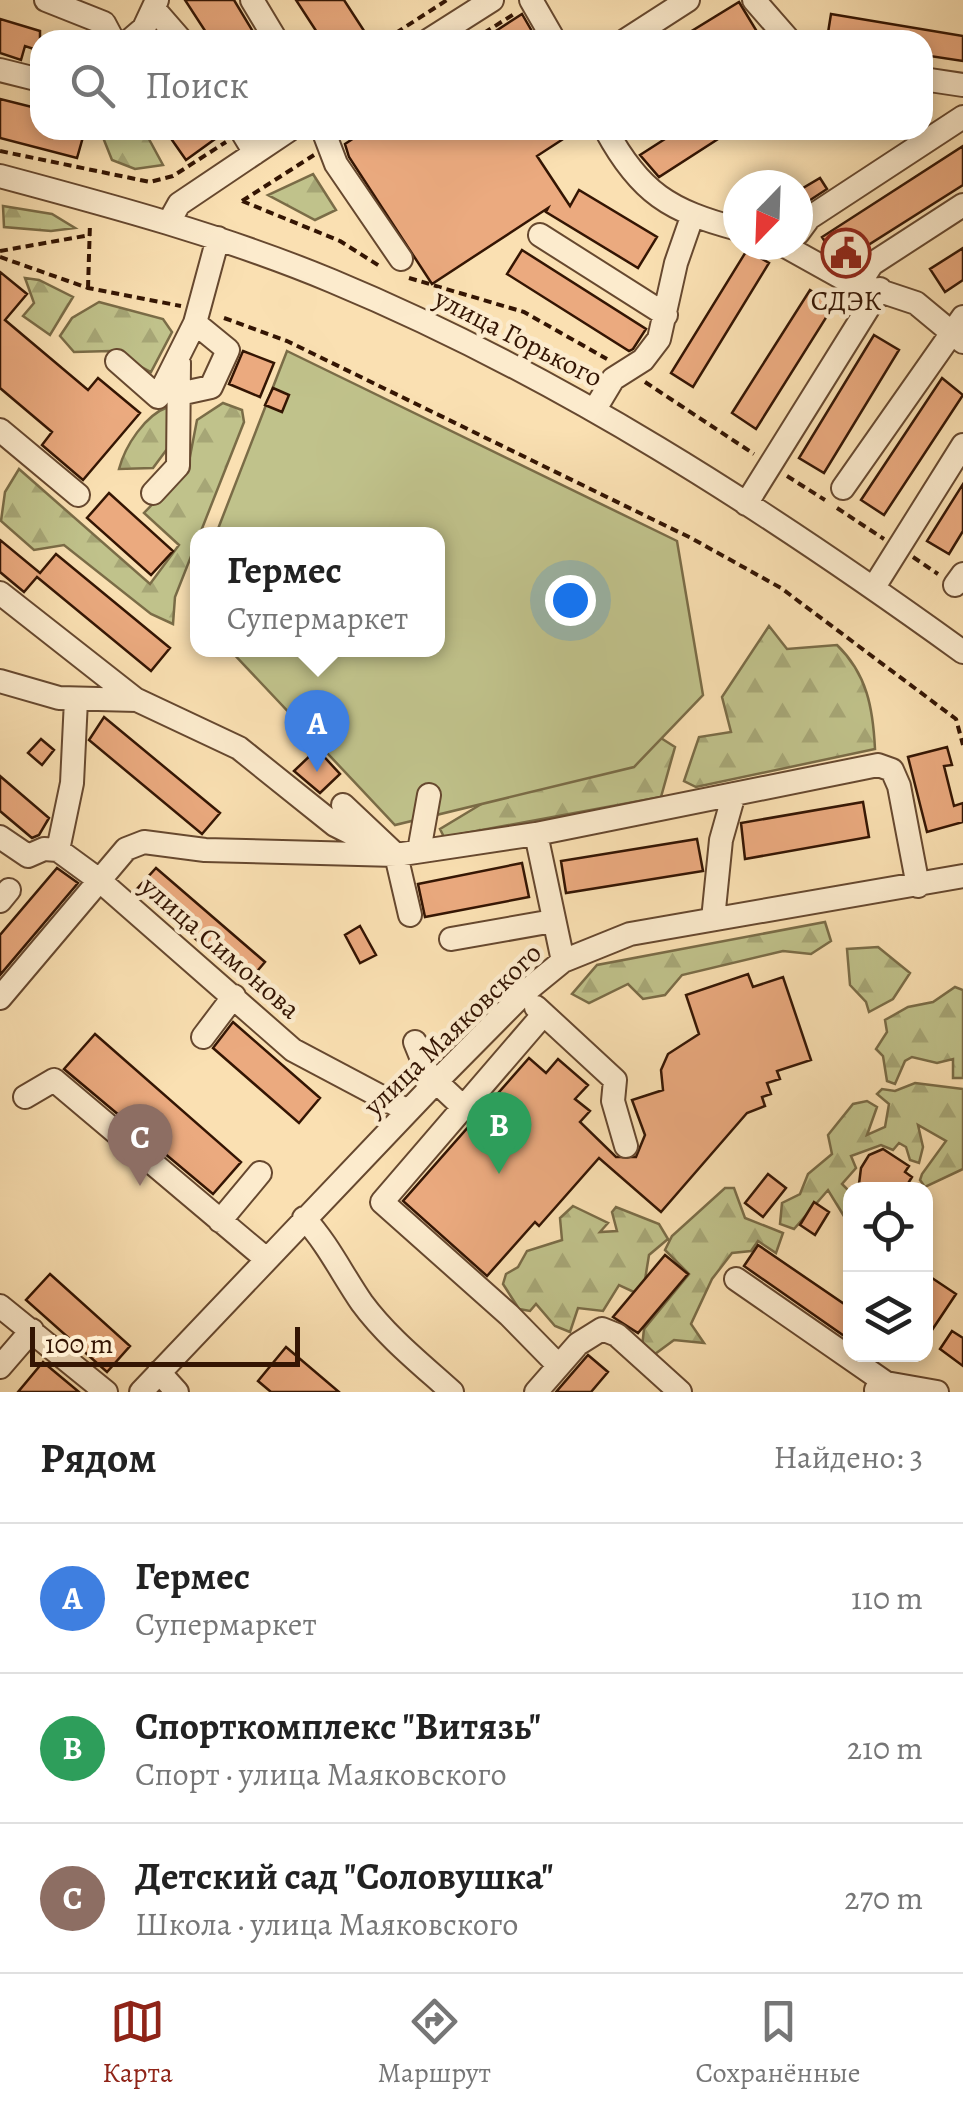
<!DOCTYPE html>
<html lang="ru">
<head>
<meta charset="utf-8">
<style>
  :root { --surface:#fff; --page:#f2f2f2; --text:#222; --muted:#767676; --line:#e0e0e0; --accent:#8f2418 }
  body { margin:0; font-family:Alegreya,serif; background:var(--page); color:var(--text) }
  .controls { position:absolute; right:30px; bottom:30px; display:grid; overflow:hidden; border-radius:20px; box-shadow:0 5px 15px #0003 }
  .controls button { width:90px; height:90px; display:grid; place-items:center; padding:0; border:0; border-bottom:2px solid var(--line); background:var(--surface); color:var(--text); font:50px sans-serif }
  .compass { position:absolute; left:723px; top:170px; width:90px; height:90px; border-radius:50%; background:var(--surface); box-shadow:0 5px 15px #0003; rotate:203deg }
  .scale { position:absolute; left:30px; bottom:25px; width:270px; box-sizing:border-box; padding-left:10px; border:5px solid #341503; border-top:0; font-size:28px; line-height:35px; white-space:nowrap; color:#341503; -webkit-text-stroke:8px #fcebcd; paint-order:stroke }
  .you { position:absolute; left:570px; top:600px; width:35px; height:35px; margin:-25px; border:8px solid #fff; border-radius:50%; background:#1a73e8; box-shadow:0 0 0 15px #1a73e833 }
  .badge { display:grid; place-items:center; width:65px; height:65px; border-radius:50%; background:var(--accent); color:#fff; font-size:32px; font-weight:700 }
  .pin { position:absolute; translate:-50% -82px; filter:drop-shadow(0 2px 5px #0008) }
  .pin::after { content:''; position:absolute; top:52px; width:35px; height:30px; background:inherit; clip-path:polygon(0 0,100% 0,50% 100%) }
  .popup { position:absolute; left:190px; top:527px; width:255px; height:130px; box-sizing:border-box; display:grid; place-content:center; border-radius:20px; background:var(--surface); filter:drop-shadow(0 2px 8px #0005); font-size:32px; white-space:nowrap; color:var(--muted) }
  .popup b { font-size:38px; color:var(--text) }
  .popup::after { content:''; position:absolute; left:50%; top:100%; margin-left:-20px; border:20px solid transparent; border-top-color:var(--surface) }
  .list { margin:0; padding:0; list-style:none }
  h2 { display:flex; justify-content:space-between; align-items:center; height:130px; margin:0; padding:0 40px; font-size:42px }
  h2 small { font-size:32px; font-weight:400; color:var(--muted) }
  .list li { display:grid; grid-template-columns:65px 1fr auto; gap:30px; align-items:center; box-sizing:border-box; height:150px; padding:0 40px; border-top:2px solid var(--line) }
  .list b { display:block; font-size:38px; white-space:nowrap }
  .list p { margin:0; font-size:32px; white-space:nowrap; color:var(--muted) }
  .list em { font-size:32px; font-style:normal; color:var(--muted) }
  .icon { flex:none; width:55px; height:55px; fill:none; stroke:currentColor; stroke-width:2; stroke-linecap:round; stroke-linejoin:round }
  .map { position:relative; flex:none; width:963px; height:1392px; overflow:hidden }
  .search { position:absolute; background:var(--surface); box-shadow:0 5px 15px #0003; left:30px; right:30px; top:30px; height:110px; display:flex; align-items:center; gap:25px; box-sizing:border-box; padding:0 35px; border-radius:30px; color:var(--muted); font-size:38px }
  .sheet { height:580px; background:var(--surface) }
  nav { display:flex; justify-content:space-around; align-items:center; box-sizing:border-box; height:140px; border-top:2px solid var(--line); background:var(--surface); font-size:28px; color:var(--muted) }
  nav a { display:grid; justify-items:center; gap:5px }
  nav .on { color:var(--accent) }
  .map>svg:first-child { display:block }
  .forest { fill:url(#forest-firs); stroke:#7a6c47; stroke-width:2.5 }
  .green { fill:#c0c28b; stroke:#7a6c47; stroke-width:2.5 }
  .building { fill:#ebaa7f; stroke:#341503; stroke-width:2.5 }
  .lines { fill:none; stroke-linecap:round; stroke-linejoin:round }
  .minor-casing { stroke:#66482f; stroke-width:26 }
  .path { stroke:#341503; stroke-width:4; stroke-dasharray:8 5; stroke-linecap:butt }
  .minor { stroke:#fcebcd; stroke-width:22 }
  .labels { text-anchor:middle; stroke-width:9; stroke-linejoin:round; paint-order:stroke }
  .poi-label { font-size:28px; fill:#341503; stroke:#fcebcd }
  .street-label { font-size:28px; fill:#341503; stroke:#fcebcd }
</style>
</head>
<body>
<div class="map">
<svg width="963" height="1392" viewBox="0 0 963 1392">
  <defs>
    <pattern id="forest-firs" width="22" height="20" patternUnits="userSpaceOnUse" patternTransform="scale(2.5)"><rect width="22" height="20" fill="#c0c28b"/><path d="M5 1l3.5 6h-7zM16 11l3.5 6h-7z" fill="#a6a676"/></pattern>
  </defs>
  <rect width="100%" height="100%" fill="#fae0b2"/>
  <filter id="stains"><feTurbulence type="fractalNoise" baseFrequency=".002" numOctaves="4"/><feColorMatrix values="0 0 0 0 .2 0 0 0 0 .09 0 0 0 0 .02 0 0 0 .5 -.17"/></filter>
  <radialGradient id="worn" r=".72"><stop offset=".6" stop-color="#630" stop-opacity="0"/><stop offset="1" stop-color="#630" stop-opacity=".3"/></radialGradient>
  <path class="forest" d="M100,130H144L163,165L135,169L112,160Z
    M313,174L336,210L315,220L268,195Z
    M3,206L52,214L75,228L51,231L4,227Z
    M25,278L39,280L73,297L50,335L23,316L34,303Z
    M99,302L163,319L172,332L151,372L111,351L74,352L60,336L72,318Z
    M223,403L242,410L244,422L175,597L173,624L151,614L64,545L34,550L1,521L5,492L19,469L150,584L179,545L144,513L188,467L197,420Z
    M168,407L170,445L153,468L119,469C125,446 145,415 168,407Z
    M769,626L787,649L837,645C867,674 873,708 875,749L696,787L684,781L699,737L731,732L722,697Z
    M653,733L675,747L661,797L444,837L440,829L493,797Z
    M825,922L831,941L811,954L783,951L682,975L665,995L643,999L628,984L589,1003L572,994L597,965Z
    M878,947L910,973L893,999L869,1012L866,1002L850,985L847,949Z
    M955,987L963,990V1078H953V1059L937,1063L912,1057L905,1061L895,1084L887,1081L883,1056L876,1049L887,1032L885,1020L908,1007L933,1002Z
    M915,1083L963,1089V1169L925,1187L920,1180L922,1174L946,1141L918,1125L923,1147L919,1163L910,1160L906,1147L899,1143L893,1150L881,1145L851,1156L856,1168L842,1184L849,1191L850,1226L828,1190L794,1229L780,1224L782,1203L800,1194L808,1174L832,1154L828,1135L853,1104L867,1101L877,1107L867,1135L885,1127L889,1104L877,1094L882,1089L895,1091Z
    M725,1188H734L745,1218L783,1233L776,1253L758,1241L751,1251L732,1253L712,1279L691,1324L704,1343L674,1340L655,1354L641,1356L644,1329L689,1274L665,1250L672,1236Z
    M573,1206L608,1223L600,1232L617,1231L612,1212L616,1207L659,1224L668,1239L649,1255L644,1286L636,1293L619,1285L603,1311L578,1308L570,1332L555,1326L536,1304L530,1311L519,1309L503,1284L506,1274L518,1267L527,1251L562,1240L560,1218Z"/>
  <path class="green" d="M287,351L677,541L703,695L634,767L395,825L230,650H437V534H216Z"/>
  <path class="building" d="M185,0H234L258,40H211Z
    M296,0H344L370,40H322Z
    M739,2L756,30L739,40H677Z
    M522,14L537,40H482Z
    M831,14L963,36V61L923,55V40L827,39Z
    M0,19L40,31V51L25,46L21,60L0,53Z
    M0,99L40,109V130H85L77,158L0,138Z
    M165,130H226V131L186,160Z
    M366,130H577L537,156L570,206L579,190L657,237L638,268L546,212L548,208L432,284L349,157L345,144Z
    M679,130H732L659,177L640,155Z
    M963,146V185L843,261L835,257L822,237Z
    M820,178L827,189L798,208V191Z
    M963,248V280L945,292L930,269Z
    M522,250L646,329L633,349L629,351L507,274Z
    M747,250L769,263L693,387L671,373Z
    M0,272L27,294L5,320L88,390L98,378L140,413L83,480L42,445L52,432L0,388Z
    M810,290L834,305L756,429L732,413Z
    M874,335L899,350L824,473L799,458Z
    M243,351L274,363L260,397L229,384Z
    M942,378L963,395L884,515L861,500Z
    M273,388L289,395L282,412L265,405Z
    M963,484V531L949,554L927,541Z
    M109,493L173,551L151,575L87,518Z
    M0,540L40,573L56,554L170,648L151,671L37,577L24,592L0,572Z
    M312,701L335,724L318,741L295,718Z
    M104,717L220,813L202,834L89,740Z
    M41,739L54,750L42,765L28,753Z
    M947,747L952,765L944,766L954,806L963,803V822L927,832L908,757Z
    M317,749L340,774L320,793L294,771Z
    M0,776L49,818L39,835L32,838L0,811Z
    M863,802L869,837L745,859L741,823Z
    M697,839L703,871L566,893L561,861Z
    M522,863L529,897L425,917L418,884Z
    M57,868L78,883L0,975V935Z
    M156,868L265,962L247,983L137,889Z
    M360,926L376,955L360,963L345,935Z
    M748,974L753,987L783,977L811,1060L777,1071L780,1079L767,1083L771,1094L762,1097L765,1106L747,1113L661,1212L599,1158L539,1226L535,1222L487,1276L403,1201L529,1058L546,1073L558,1059L588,1085L575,1099L590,1111L580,1122L616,1157H636L645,1135L632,1100L663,1090L661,1070L668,1054L699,1034L686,995Z
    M233,1022L320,1098L299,1123L213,1048Z
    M95,1034L241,1162L213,1194L64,1069Z
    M883,1149L909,1166L905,1172L912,1177L904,1190H868L859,1184L861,1168L869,1155Z
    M768,1174L786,1188L763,1217L745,1203Z
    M814,1202L829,1212L815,1235L800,1225Z
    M758,1245L850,1308V1340L744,1266Z
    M665,1255L688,1274L638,1333L613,1317Z
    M50,1274L130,1346L107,1372L26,1300Z
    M926,1274L956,1294L926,1339Z
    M952,1331L963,1338V1366L940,1349Z
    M286,1347L339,1392H271L258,1381Z
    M588,1355L608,1372L591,1392H556Z
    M43,1362L79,1392H18Z"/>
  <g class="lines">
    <g class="minor-casing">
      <path id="minor" d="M46,0L104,23L113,40
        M252,0L276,40
        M531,0L554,40
        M754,0L789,40
        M154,9L181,40
        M130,40L144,28L157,0
        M429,40L492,0
        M626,40L688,0
        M0,70L40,80
        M923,79L963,85
        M241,130L255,153
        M323,130L336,164L401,259
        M606,130C640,193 670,211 738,229
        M0,176C112,206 224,236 332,281C558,375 765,509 963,652
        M169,222L179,204L289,130
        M798,233L809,218L963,117
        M540,235L666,315
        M783,245L844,279L916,303L963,342
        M859,284L872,264L963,205
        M117,361L158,397L195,323L218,238
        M179,394L211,387L228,350L195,323
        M595,409L613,379L643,360L659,339L676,263L692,217
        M0,430L78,495
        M843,488L963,317
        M153,493L178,466L179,363
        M746,504L880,289
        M955,585L963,574
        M874,587L963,445
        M0,593L135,699
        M0,681L59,698L137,700L239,748L335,825L385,850
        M343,805L396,855L410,915
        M536,834L878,765L892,770L899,786L918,886
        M0,837L28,856L44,849L58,850L99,880L293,1050L408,1111
        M58,850L72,783L76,700
        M419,851L429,795
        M0,901L9,890
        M713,919L721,840L734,794
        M451,939L553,921
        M0,998L126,849L144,842L205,850L396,855L536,834L563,961
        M536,1007L615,1080L613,1101L626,1146
        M542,1016L382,1202L509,1315L558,1365
        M203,1037L234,996
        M415,1042L428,1074L463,1107
        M25,1097L54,1080L265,1258
        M304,1218C328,1244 342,1274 362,1303C387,1337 421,1364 452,1392
        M220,1221L260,1173
        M736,1279L886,1383
        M0,1306L106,1392
        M0,1367L32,1330
        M159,1372L177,1392
        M876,1390L886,1383L937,1392
        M141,1392L436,1082L525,992L563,961L630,934L963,876
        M536,1392L578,1344L602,1329L617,1335L680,1392"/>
    </g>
    <path class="path" d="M385,40L447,0
      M473,40L514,14
      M0,151L150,182L173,176L226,142
      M242,201L340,241L381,267
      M242,201L314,155
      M0,251L90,235
      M0,257L88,288L181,306
      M409,278L524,312L607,359
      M88,288L90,223
      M224,318L287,341L691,538L781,588L956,719L963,745
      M645,382L754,454
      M787,476L825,500
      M837,508L884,539
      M913,557L938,574"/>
    <use href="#minor" class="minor"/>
  </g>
  <defs>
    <g id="civic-ring" transform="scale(2.5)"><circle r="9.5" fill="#fcebcd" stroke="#8f2418" stroke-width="1.5"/><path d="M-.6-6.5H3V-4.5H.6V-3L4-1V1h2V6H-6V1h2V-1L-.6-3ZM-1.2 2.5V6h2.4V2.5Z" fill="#8f2418"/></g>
  </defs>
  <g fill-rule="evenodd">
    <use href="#civic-ring" x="846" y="253"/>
  </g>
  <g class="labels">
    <g class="poi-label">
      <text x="846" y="310">СДЭК</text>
    </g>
    <g class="street-label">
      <text transform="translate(519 337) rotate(27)" y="10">улица Горького</text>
      <text transform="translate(221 947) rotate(41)" y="10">улица Симонова</text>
      <text transform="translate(452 1029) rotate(-44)" y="10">улица Маяковского</text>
    </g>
  </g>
  <rect width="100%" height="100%" filter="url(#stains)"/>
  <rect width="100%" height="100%" fill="url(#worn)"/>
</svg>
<div class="controls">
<button><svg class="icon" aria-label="locate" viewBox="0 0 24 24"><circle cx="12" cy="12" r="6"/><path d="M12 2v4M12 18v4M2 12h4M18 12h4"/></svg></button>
<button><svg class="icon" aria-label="layers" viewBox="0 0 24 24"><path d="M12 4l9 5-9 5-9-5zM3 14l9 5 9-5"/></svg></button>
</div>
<svg class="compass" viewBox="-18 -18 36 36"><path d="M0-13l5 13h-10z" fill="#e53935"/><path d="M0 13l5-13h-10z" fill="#767676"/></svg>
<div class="scale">100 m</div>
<div class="you"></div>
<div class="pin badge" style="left:317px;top:772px;background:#3f7fe0">A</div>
<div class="popup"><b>Гермес</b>Супермаркет</div>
<div class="pin badge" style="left:499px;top:1174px;background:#2e9e5b">B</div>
<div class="pin badge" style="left:140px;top:1186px;background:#8d6e63">C</div>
<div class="search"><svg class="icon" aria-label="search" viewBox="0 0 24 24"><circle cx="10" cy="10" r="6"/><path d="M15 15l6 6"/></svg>Поиск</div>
</div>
<section class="sheet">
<h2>Рядом<small>Найдено: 3</small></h2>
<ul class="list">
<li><span class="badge" style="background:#3f7fe0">A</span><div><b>Гермес</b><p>Супермаркет</p></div><em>110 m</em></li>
<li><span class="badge" style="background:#2e9e5b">B</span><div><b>Спорткомплекс &quot;Витязь&quot;</b><p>Спорт · улица Маяковского</p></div><em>210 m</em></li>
<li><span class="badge" style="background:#8d6e63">C</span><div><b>Детский сад &quot;Соловушка&quot;</b><p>Школа · улица Маяковского</p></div><em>270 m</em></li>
</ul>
</section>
<nav>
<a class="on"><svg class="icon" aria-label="map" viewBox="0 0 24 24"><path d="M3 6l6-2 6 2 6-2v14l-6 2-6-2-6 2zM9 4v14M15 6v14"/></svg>Карта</a>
<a><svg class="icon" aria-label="directions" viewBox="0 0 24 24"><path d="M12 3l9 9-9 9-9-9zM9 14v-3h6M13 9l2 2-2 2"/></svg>Маршрут</a>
<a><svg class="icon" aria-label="saved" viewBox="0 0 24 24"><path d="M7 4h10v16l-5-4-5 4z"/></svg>Сохранённые</a>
</nav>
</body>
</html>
